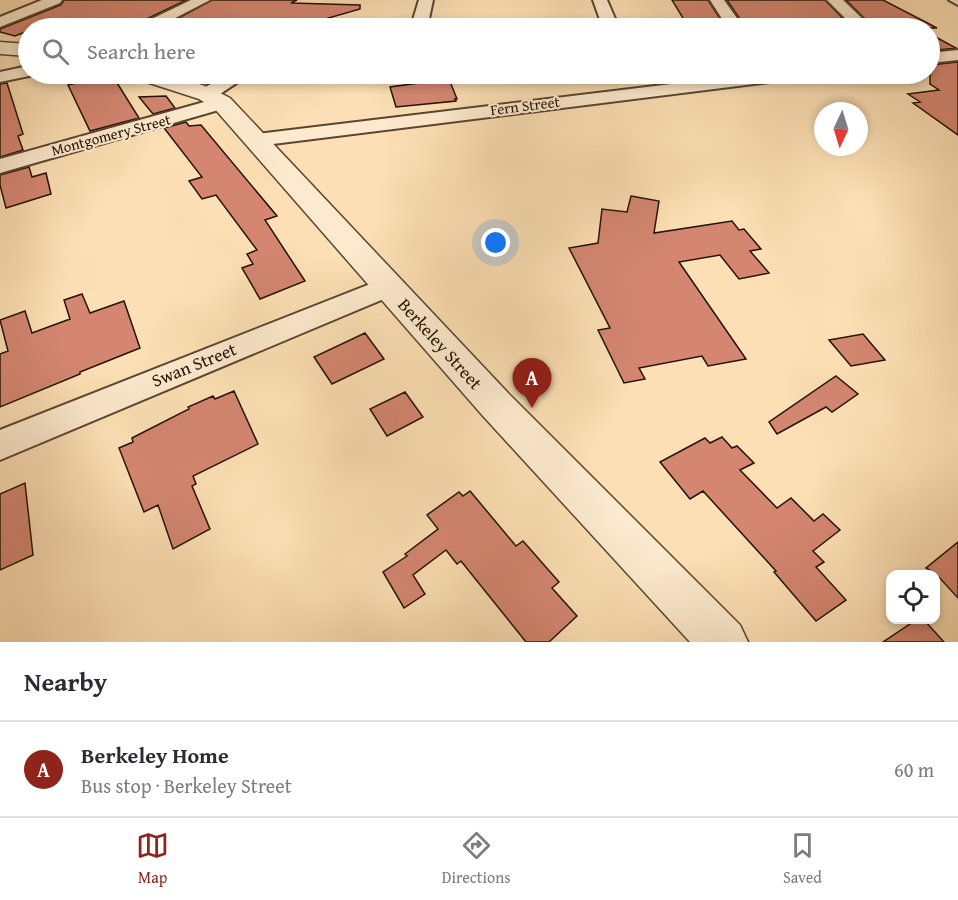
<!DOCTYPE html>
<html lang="en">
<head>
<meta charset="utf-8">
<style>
  :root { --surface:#fff; --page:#f7f7f7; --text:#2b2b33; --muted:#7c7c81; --line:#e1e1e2; --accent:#8f2418 }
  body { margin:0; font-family:"Gentium Book Plus",serif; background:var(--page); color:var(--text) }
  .controls { position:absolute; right:18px; bottom:18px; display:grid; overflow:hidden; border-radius:12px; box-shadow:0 3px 9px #0003 }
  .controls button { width:54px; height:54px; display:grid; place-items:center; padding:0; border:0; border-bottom:2px solid var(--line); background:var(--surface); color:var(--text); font:30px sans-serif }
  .compass { position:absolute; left:814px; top:102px; width:54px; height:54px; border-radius:50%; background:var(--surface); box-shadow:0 3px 9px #0003; rotate:184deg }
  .you { position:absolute; left:496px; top:243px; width:21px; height:21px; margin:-15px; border:4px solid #fff; border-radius:50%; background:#1a73e8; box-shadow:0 0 0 9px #1a73e833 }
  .badge { display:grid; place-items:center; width:39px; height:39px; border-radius:50%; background:var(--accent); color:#fff; font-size:20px; font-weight:700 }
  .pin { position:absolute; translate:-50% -50px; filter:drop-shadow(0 2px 3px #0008) }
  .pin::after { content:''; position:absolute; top:32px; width:21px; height:18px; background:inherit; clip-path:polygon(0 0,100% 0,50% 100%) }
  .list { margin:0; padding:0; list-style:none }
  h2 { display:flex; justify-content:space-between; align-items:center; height:78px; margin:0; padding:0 24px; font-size:26px }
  h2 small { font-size:20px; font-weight:400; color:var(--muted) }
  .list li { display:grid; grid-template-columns:39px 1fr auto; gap:18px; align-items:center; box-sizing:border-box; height:96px; padding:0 24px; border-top:2px solid var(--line) }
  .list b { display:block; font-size:22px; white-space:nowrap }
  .list p { margin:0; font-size:20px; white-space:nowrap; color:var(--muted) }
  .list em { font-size:20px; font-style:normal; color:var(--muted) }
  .icon { flex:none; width:33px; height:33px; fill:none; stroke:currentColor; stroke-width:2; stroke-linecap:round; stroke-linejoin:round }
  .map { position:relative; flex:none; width:958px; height:642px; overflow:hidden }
  .search { position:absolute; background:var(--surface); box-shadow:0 3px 9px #0003; left:18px; right:18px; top:18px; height:66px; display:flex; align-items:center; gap:15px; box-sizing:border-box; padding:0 21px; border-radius:33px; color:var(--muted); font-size:22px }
  .sheet { height:174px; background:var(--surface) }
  nav { display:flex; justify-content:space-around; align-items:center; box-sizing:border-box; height:84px; border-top:2px solid var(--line); background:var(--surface); font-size:16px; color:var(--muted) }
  nav a { display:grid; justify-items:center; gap:3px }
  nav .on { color:var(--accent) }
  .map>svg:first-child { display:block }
  .building { fill:#d48671; stroke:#241204; stroke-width:1.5 }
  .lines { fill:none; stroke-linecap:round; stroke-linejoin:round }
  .minor-casing { stroke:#5a4530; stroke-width:4 }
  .tertiary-casing { stroke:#5a4530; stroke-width:3 }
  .minor { fill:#fdeace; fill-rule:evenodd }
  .tertiary { fill:#fdeace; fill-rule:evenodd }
  .labels { text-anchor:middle; stroke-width:4.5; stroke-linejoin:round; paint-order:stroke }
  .far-street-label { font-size:15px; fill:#241204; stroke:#fdeace }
  .street-label { font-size:18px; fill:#241204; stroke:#fdeace }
</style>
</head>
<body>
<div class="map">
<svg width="958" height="642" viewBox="0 0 958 642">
  <rect width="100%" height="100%" fill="#fcdfb4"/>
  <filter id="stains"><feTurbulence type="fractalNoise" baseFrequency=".00333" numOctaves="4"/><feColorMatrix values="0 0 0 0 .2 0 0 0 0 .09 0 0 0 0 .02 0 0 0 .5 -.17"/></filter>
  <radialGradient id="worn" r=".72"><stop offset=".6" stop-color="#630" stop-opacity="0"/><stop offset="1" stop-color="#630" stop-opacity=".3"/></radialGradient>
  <path class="building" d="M64,0H186L138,23L135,28H28V31L15,36L0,32V29L61,5Z
    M212,0H297L291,3L360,5V9L308,24L303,22L291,28H160Z
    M672,0H708L726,28H689Z
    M727,0H825L852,28H746Z
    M846,0H883L937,28H874Z
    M930,34L956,48L930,51Z
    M958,62V135L913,103L920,102L908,94L939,90L930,84V65Z
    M101,77L104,81L114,78L139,118L90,131L68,85Z
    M449,79L457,99H455L456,101L396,107L390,87Z
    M7,83L23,134L18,136L23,150L0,157V84Z
    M166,96L175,108L153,114L139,97Z
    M186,122L189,126L201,125L277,216L265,220L305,281L260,299L242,268L253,264L247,254L257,250L216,195L202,199L189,181L202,177L164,128Z
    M29,167L32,177L46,173L51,194L6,208L0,185V175Z
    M631,196L659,201L654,233L732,221L739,230L744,229L761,249L750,251L769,273L739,279L720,255L679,262L746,359L708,366L702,356L639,368L645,379L624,383L598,330L610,328L569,248L598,243L602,209L627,212Z
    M82,294L90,313L124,301L140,348L80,372V374L0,407V354L8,351L0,320L25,311L32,333L70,319L64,300Z
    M365,333L384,359L332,384L314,357Z
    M863,334L885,360L851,366L829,340Z
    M836,376L858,394L832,412L826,407L777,434L769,422Z
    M234,391L258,444L193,476L196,484L192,486L210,529L173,549L158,505L144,512L119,448L133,442L132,438L189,409L188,407L213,396L215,399Z
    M405,392L423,417L387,436L370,409Z
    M722,437L732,448L737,446L754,463L740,470L777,508L791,498L814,521L823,514L840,530L813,551L824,562L816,567L846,600L816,621L774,572L776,571L703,491L690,499L660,462L705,438L710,443Z
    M25,483L33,555L0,570V494Z
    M470,491L516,546L523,541L559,582L552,588L577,616L549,642H526L461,561L457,564L446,550L413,575L425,594L404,608L383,572L407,556L405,554L438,529L427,515L459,492L463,496Z
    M958,542V598L936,574L926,568Z
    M916,620H924L944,642H883Z"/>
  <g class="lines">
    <g class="minor-casing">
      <path id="minor" d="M42,0H62L60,3L0,27V17Z
        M191,0H210L156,28H137L139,25Z
        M419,0H433L427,28H314L322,23H412Z
        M593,0H607L619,28H603Z
        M710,0H724L744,28H728Z
        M827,0H843L872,28H855Z
        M949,0H958V5Z
        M958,50V60L930,63V53Z
        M28,66V74L34,75L0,82V72Z
        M229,74H250L214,98H200L198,94L200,90Z
        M754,74H803L800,78L794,79L257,146L250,144L247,140L250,136L257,134Z
        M222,97L229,99L232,103L229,107L0,173V159Z
        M388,277L398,279L401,286L398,293L0,460V430Z"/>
    </g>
    <g class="tertiary-casing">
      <path id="tertiary" d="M0,42L28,44V56L0,54Z
        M131,74C163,70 201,82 230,98L509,394L740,625L748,642H690L483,416L214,108L199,99L134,78Z"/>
    </g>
    <use href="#minor" class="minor"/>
    <use href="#tertiary" class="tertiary"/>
  </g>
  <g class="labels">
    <g class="far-street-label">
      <text transform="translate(525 106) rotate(-7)" y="5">Fern Street</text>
      <text transform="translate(111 135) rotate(-15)" y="5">Montgomery Street</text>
    </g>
    <g class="street-label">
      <text transform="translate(440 344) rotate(48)" y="6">Berkeley Street</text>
      <text transform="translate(194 365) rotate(-22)" y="6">Swan Street</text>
    </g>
  </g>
  <rect width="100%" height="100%" filter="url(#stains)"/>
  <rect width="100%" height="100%" fill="url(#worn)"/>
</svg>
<div class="controls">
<button><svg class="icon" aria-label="locate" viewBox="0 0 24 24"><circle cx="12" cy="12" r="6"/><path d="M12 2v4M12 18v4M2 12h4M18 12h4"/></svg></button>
</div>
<svg class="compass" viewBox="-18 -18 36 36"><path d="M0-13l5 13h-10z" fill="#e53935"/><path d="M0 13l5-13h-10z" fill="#7c7c81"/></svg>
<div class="you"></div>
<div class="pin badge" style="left:532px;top:408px">A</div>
<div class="search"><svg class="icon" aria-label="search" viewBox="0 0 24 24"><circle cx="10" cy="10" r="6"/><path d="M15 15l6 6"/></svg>Search here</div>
</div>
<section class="sheet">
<h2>Nearby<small></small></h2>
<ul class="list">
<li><span class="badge">A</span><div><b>Berkeley Home</b><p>Bus stop · Berkeley Street</p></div><em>60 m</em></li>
</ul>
</section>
<nav>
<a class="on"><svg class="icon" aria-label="map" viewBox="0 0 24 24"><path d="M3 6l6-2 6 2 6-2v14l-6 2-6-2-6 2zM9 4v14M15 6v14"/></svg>Map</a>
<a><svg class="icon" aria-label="directions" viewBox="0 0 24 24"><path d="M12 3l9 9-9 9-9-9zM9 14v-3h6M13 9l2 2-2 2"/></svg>Directions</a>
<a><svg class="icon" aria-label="saved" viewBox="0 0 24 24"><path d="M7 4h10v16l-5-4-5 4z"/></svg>Saved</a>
</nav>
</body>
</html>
